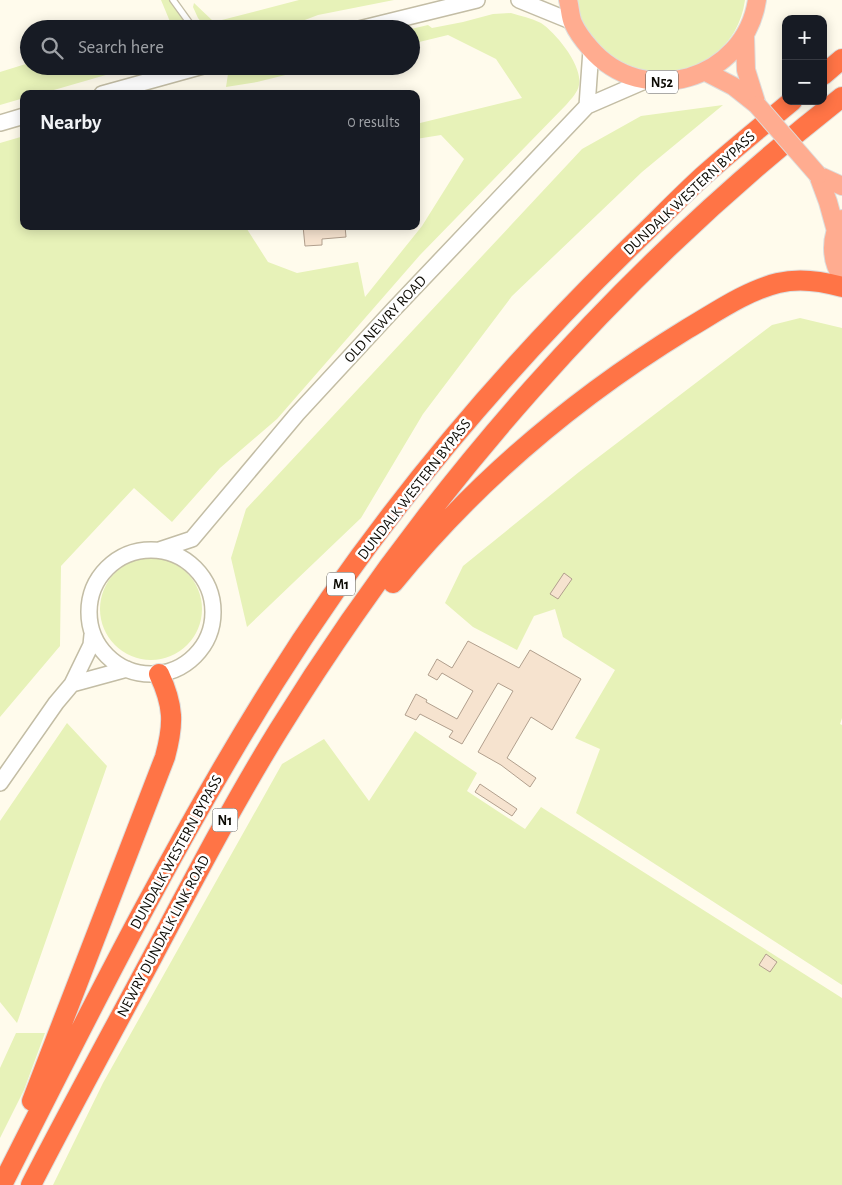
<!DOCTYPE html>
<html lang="en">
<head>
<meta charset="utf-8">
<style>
  :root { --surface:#171b24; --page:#20242c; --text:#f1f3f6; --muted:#9ea1a6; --line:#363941 }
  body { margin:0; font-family:"Alegreya Sans",sans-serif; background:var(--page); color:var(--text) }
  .controls { position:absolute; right:15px; top:15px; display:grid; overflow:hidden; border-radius:10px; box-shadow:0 2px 12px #0003 }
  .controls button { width:45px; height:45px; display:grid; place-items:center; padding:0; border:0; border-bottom:1px solid var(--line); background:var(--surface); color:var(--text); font:25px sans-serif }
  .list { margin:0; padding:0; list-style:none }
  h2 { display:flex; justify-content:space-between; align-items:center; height:65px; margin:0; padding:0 20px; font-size:21px }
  h2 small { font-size:16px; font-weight:400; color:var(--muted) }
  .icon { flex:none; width:28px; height:28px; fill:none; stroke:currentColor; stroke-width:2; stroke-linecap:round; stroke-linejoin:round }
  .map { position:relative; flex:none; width:842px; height:1185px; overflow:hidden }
  .search { position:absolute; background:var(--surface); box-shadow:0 2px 12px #0003; left:20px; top:20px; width:400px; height:55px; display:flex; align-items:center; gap:12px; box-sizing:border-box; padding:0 18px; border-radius:28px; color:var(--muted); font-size:19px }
  .panel { position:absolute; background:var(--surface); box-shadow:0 2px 12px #0003; left:20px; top:90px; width:400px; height:140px; border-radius:10px }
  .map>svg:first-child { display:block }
  .green { fill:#e7f2b8 }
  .building { fill:#f6e3cf; stroke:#b19f8d }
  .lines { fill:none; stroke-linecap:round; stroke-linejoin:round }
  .lane-casing { stroke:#c3bda5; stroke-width:8 }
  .secondary-casing { stroke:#c3bda5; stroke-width:18 }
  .primary-casing { stroke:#dddddc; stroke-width:20 }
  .highway-casing { stroke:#dddddc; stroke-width:22 }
  .lane { stroke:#fff; stroke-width:5.5 }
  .secondary { stroke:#fff; stroke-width:15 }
  .primary { stroke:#ffac90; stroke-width:18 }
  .highway { stroke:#ff7446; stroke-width:20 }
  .primary-bridge-casing { stroke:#dddddc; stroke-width:20; stroke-linecap:butt }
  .primary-bridge { stroke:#ffac90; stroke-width:18 }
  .labels { text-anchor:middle; stroke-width:5; stroke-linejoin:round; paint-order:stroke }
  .shield { fill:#fff; stroke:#56544f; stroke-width:1 }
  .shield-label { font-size:14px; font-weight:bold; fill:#0d0b04 }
  .street-label { font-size:15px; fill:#0d0b04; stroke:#fff }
</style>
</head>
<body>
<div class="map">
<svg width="842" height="1185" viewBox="0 0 842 1185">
  <rect width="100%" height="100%" fill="#fffbec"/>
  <path class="green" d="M161,0H170L189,29H155L171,24Z
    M299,0H394L318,15L281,29H207L198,18L193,7L194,3L214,22Z
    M576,0H745C732,95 591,97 576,0Z
    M511,13C521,16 531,18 541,23C556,33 583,66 579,85C578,92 571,99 566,105L420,255L277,419L220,468L172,522L134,488L61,566L60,646L0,717V143L24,136V226H245L268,262L297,273L358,262L365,297L422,226L464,159L441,135L416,139V124L522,98L496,59L448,35L411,44V29L428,25L432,28L463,22L493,14Z
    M29,63V66H137L40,94H24V98L0,105V72Z
    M258,66H322L257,82L226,87L228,74Z
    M723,105L642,172L512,296L423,414L361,518L247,627L231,558L246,509L582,149L641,116Z
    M800,318L842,328V718L840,724L842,725V985L576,813L600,749L575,738L615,670L563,637L555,609L534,616L517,650L473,627L445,603L463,566L579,472L772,325Z
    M100 609a51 51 0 1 1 102 0a51 51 0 1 1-102 0Z
    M67,723L107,766L17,1023L0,1002V821Z
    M415,731L477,773L467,791L525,829L541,807L842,998V1185H53L103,1083L282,764L324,739L369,801Z
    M16,1033H45L24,1090L0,1138V1068Z"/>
  <path class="building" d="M303,226H345L346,237L322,239V245L305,246Z
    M564,573L572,579L558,599L550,594Z
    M468,641L519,668L530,650L581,679L552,730L531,717L507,758L536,778L530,787L501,765L478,752L513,691L498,683L462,744L449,737L453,731L420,714L416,720L405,715L416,694L427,700L426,702L457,719L473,691L442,673L437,680L428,675L437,659L452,668Z
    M480,784L517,809L512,816L475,792Z
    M766,954L777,962L770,972L759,965Z"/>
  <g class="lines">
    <g class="lane-casing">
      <path id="lane" d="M173,0L194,29"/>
    </g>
    <g class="secondary-casing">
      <path id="secondary" d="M519,0L573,22
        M359,29L477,0
        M102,94L203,66
        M587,106L591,50
        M0,123L24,116
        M89 612a62 62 0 1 1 124 0a62 62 0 1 1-124 0Z
        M159,550L192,539L297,414L394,309L587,106L647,80
        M72,684L127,669
        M0,783L56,703L72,684L91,645L92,635"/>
    </g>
    <g class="primary-casing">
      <path id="primary" d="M568,0C570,7 570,16 573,23C577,32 583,40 590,48C643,110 745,80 757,0
        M745,35L746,70L757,105
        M704,71L733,86L757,105
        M818,175L828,202L836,231
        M818,175L842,186
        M842,219C830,236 830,260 842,277"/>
    </g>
    <g class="highway-casing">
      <path id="highway" d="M823,75L842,59
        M393,583C475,482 576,397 687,329C716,312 746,291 778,283C800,278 821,281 842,287
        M32,1101L165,757C174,724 174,706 159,674
        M2,1185C88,1015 173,844 274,683C375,522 499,374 635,242C658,220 680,197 703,176C732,150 762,126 792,101
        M31,1185C71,1107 113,1031 154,954C194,879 233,804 278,731C427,490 618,272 842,97"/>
    </g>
    <use href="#lane" class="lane"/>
    <use href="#secondary" class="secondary"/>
    <use href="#primary" class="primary"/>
    <use href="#highway" class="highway"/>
    <g class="primary-bridge-casing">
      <path id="primary-bridge" d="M757,105L818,175"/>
    </g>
    <use href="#primary-bridge" class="primary-bridge"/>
  </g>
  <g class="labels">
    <g class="shield">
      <rect x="646" y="70.5" width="32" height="23" rx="4"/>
      <rect x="327" y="572.5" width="28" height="23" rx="4"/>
      <rect x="212.5" y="808.5" width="25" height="23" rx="4"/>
    </g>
    <g class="shield-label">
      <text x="662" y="87">N52</text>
      <text x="341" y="589">M1</text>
      <text x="225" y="825">N1</text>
    </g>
    <g class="street-label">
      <text transform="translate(689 193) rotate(-43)" y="5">DUNDALK WESTERN BYPASS</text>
      <text transform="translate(385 319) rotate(-47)" y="5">OLD NEWRY ROAD</text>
      <text transform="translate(414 489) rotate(-52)" y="5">DUNDALK WESTERN BYPASS</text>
      <text transform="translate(176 852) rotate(-61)" y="5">DUNDALK WESTERN BYPASS</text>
      <text transform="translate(163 936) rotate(-62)" y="5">NEWRY DUNDALK LINK ROAD</text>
    </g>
  </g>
</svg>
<div class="controls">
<button>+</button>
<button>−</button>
</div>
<div class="search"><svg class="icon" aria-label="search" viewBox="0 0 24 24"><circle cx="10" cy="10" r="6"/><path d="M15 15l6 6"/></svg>Search here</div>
<section class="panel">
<h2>Nearby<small>0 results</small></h2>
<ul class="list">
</ul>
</section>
</div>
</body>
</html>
